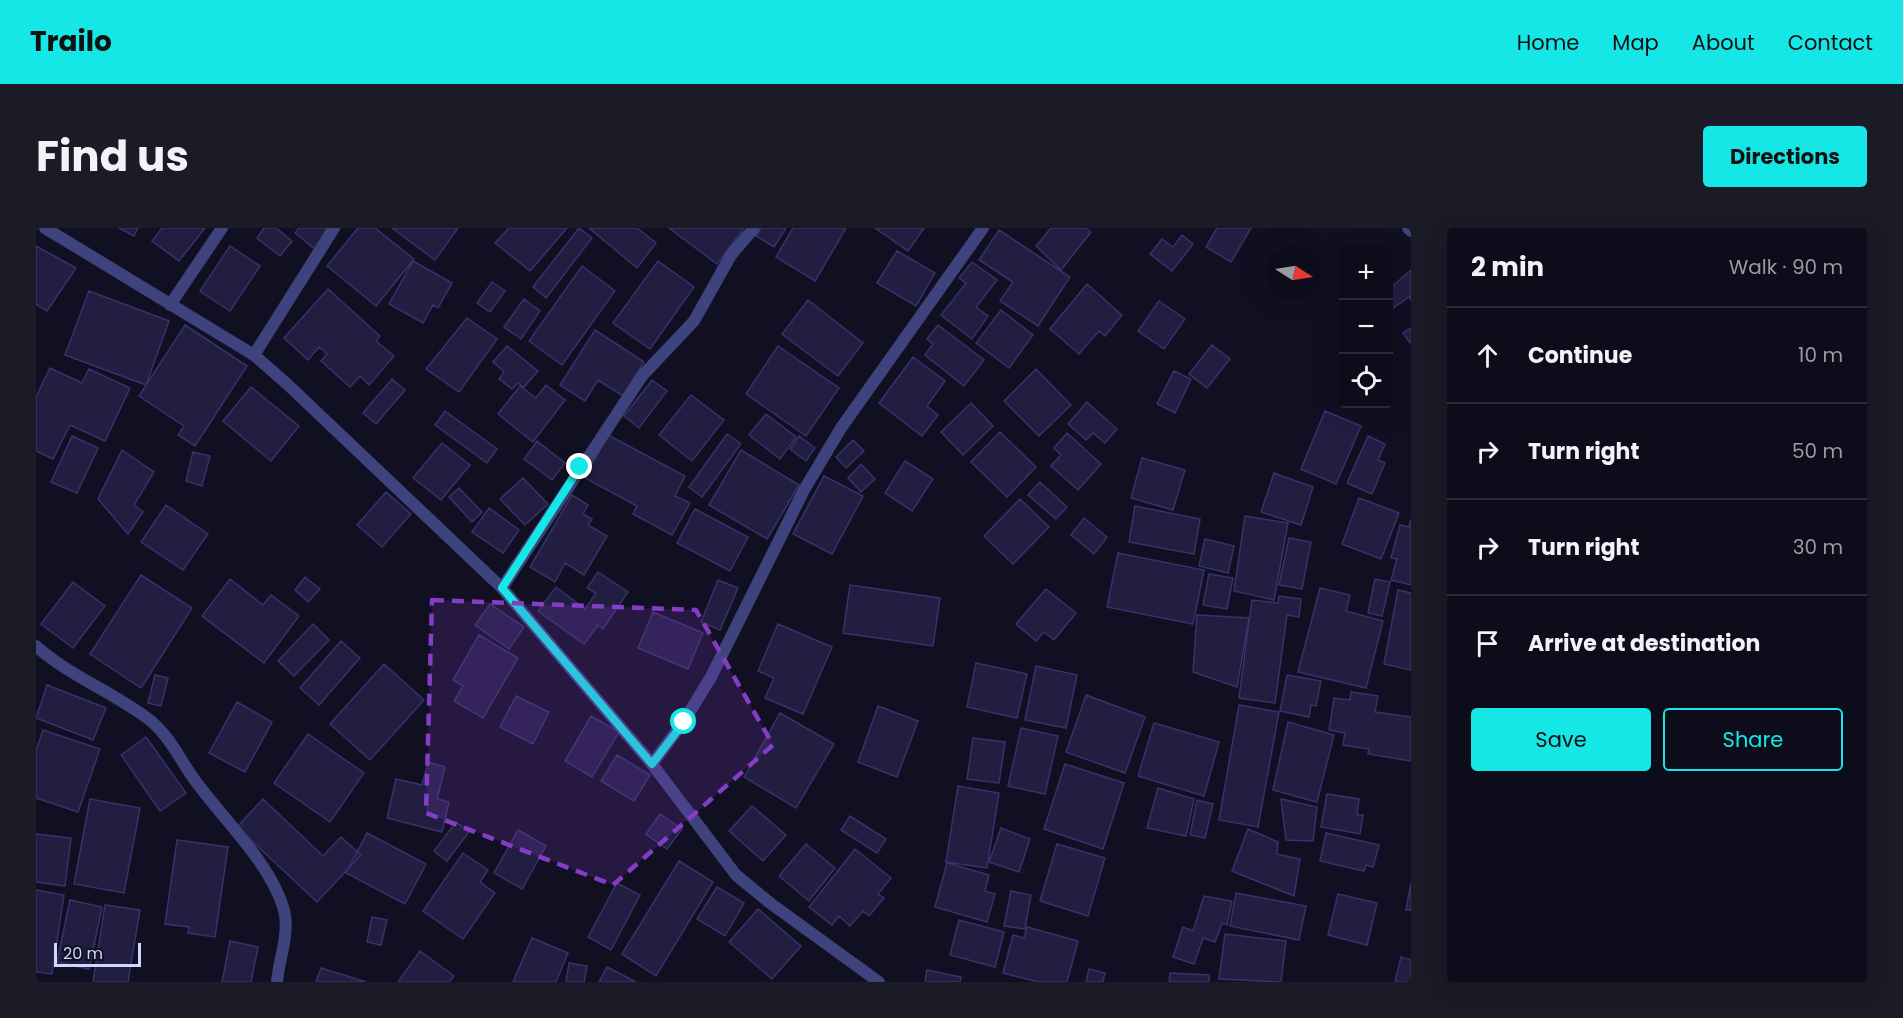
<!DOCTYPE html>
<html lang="en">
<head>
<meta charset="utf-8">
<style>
  :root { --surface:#0d0c1a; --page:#1b1a27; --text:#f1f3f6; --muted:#9a9ba2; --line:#2d2c39; --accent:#15e7e6 }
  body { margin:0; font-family:Poppins,sans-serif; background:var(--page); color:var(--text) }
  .controls { position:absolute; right:18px; top:18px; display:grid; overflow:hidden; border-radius:6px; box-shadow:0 6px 24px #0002 }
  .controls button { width:54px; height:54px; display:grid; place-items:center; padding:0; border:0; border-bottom:2px solid var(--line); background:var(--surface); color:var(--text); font:30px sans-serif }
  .compass { position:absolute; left:1231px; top:18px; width:54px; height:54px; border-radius:50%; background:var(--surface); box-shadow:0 6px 24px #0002; rotate:102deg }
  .scale { position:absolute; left:18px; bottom:15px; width:87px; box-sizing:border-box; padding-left:6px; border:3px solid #d5d4fb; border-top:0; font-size:16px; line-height:21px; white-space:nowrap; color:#d5d4fb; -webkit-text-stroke:4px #111022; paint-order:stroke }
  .stop { position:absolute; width:18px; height:18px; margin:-14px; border:4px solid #15e7e6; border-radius:50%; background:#fff }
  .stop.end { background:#15e7e6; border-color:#fff; box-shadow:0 2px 6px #0008 }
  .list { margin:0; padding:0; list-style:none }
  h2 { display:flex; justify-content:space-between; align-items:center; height:78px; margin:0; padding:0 24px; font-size:26px }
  h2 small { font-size:20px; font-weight:400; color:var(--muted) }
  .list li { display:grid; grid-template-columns:39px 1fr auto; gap:18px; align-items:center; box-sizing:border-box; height:96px; padding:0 24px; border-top:2px solid var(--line) }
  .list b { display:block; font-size:22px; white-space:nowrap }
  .list em { font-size:20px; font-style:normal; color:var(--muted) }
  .actions { display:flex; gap:12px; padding:18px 24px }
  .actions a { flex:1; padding:14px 0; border:2px solid var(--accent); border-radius:6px; text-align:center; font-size:21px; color:var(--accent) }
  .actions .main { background:var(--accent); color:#111 }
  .icon { flex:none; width:33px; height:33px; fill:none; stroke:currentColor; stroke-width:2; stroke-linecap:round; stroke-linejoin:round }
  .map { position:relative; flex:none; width:1375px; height:754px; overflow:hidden; border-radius:6px }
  header { display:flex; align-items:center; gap:36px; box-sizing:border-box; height:84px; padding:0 30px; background:var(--accent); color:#111 }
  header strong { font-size:28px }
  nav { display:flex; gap:33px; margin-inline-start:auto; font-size:21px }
  .intro { display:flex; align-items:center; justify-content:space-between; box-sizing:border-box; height:144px; padding:0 36px }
  h1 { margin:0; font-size:42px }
  .button { padding:15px 27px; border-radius:6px; background:var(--accent); color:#111; font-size:21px; font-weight:700 }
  main { display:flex; gap:36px; padding:0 36px }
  aside { flex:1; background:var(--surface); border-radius:6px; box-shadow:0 6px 24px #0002 }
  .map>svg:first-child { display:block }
  .building { fill:#211e41; stroke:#37326b; stroke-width:1.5 }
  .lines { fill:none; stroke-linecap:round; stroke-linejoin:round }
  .minor { stroke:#3f437d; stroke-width:12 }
  .route { stroke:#15e7e6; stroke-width:8 }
  .marked { fill:#843dc5; fill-opacity:0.2; stroke:#843dc5; stroke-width:4.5; stroke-dasharray:12 8; stroke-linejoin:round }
</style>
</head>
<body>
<header>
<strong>Trailo</strong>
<nav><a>Home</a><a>Map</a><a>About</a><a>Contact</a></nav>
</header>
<div class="intro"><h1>Find us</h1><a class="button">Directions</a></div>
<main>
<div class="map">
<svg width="1375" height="754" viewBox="0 0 1375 754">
  <rect width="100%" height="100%" fill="#111022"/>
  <path class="building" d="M83,0H102L98,8Z
    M126,0H169L143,33L116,13Z
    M228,0H240L256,13L244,28L221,10Z
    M263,0H291L279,21L259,5Z
    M322,0H339L378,31L340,78L291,38Z
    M356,0H422L399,32Z
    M473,0H531L494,43L459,15Z
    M543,0L556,10L510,70L497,59Z
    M553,0H601L620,15L601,40Z
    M633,0H708L681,36Z
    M725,0H750L738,19L720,8Z
    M757,0H810L779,53L740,29Z
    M839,0H888L872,23Z
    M1015,0H1050L1055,4L1025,42L1000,18Z
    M1181,0H1215L1195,34L1170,19Z
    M963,2L1034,49L1002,98L964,73L977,54L943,32Z
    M1146,7L1157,16L1136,43L1114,26L1126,11L1137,19Z
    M0,18L40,40L11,83L0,76Z
    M194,18L224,38L194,83L164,63Z
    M861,23L899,45L880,78L841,55Z
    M377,33L416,55L402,80L397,77L387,95L353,76Z
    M622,33L658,59L614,121L577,95Z
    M936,34L961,52L940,79L952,88L936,111L905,87L930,55L923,50Z
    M546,38L579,63L526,137L493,113Z
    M1375,42V72L1373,69L1357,80L1352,75V62Z
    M456,54L469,63L454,84L441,75Z
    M1051,56L1086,87L1069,108L1063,103L1043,126L1014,101Z
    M292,61L344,108L340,113L358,128L333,157L324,148L314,159L285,133L291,126L283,119L272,132L248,110Z
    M53,63L133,93L110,157L29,127Z
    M488,71L504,83L485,111L468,99Z
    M772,72L827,115L802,148L746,106Z
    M1123,73L1149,91L1128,121L1102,103Z
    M965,82L997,107L973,140L940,115Z
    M431,90L461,111L423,164L390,141Z
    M149,97L211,138L159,218L142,207L148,198L103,168Z
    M902,97L948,132L928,158L889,127L897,116L891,111Z
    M1375,100V115H1374L1367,105Z
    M559,102L608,134L587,168L562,152L549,173L524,157Z
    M1176,117L1194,131L1171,160L1153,146Z
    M471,118L502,143L488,159L482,155L476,161L463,151L468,144L457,134Z
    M742,118L803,160L770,208L710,166Z
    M877,129L909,153L891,178L902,187L886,208L843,175Z
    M14,140L46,155L53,141L94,160L69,213L34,197L17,231L0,223V169Z
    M1000,141L1035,177L1003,208L968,173Z
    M1138,143L1155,151L1139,185L1121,176Z
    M356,151L369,162L340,196L327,185Z
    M616,152L631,163L603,200L588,188Z
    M510,157L529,172L497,214L462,186L484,158L500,170Z
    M215,159L263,198L235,233L187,193Z
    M655,167L688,192L656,233L623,207Z
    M1051,174L1081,201L1069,215L1057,205L1050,212L1032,196Z
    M935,175L957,198L927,227L905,204Z
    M409,183L461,221L451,235L399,197Z
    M1289,183L1325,198L1300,256L1265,241Z
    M730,186L760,209L744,231L713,207Z
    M964,204L1000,239L971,269L935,234Z
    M1031,205L1065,236L1042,262L1015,238L1025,227L1018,220Z
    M691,206L705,216L666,269L653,259Z
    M572,207L649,248L639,268L654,275L636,307L597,286L601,278L549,250Z
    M36,208L62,220L41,265L15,254Z
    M763,208L779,220L770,233L754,221Z
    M1332,208L1349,216L1342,232L1349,235L1336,266L1311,255Z
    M817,212L828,223L810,240L800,229Z
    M501,213L529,235L516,252L488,231Z
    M406,215L434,237L405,272L377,250Z
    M86,222L118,244L98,277L107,284L92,306L62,271Z
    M705,222L763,257L731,311L673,277Z
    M157,224L174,228L166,258L150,253Z
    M1106,230L1149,242L1137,282L1095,270Z
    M869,233L897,251L876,283L849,265Z
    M825,236L839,251L825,264L812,250Z
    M1238,245L1277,259L1265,297L1225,284Z
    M788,248L827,268L796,326L757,306Z
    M487,250L512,276L489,297L464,271Z
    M1004,254L1031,279L1020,291L992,267Z
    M423,260L446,284L436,294L413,269Z
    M350,264L375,286L346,319L321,297Z
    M536,267L552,277L547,286L556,291L552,297L571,308L548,347L529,335L519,354L494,339Z
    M1323,270L1363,285L1345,331L1306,316Z
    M984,271L1013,299L977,336L948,308Z
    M130,277L172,306L147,342L105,314Z
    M1099,278L1164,291L1158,326L1093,314Z
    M453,280L483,302L467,325L436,304Z
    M659,281L712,309L694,343L641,315Z
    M1209,288L1252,295L1238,372L1198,363Z
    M1048,290L1071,309L1058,326L1035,307Z
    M1375,291V357L1355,352L1361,331L1355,330L1364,297L1373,299Z
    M1253,310L1275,314L1266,361L1243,357Z
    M1169,311L1198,318L1192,345L1163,338Z
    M1082,325L1168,342L1157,396L1071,379Z
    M562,344L592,364L567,401L562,397L548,416L502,383L520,359L549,381L560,365L551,360Z
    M1173,346L1197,350L1191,381L1167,377Z
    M105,347L156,380L105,460L54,426Z
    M269,349L284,361L272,374L259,362Z
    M194,351L227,377L235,367L263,388L228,435L166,388Z
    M1339,351L1354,354L1346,388L1332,385Z
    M682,352L702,360L684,402L665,394Z
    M37,354L69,378L37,420L5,396Z
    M814,357L904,370L897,418L807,405Z
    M1284,360L1314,367L1310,383L1347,393L1330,460L1262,444Z
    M1010,361L1040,385L1018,412L1008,404L1000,413L980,396Z
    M1362,362L1375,365V442L1348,436Z
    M1243,368L1265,371L1263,389L1251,387L1239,475L1203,470L1216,372L1242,375Z
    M454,376L488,399L473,421L439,397Z
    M617,384L667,405L652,441L602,420Z
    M1161,387L1213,390L1201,459L1157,444Z
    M277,396L293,412L258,448L242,433Z
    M742,396L796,419L767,486L729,470L738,450L722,443Z
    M443,407L482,430L447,490L418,473L427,458L417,452Z
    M305,413L324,430L283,477L264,460Z
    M940,435L991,446L981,490L931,479Z
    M348,436L388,472L334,532L294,496Z
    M1000,438L1041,447L1030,500L989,492Z
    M119,447L132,450L125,478L112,475Z
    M1251,447L1285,453L1280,478L1275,477L1273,489L1244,483Z
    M11,457L70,480L57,512L0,490Z
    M1315,464L1342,468L1339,484L1375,489V533L1332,526L1333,521L1307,517L1309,505L1293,502L1298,470L1314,472Z
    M1050,467L1109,489L1089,545L1030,524Z
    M480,468L513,484L497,516L464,499Z
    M201,474L236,494L209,544L173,525Z
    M1203,477L1243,484L1222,599L1183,592Z
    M842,478L882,493L861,549L822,534Z
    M744,485L798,516L760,580L708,549Z
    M555,488L583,504L556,549L529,533Z
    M1252,494L1298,507L1281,574L1237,562Z
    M1118,495L1183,514L1168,568L1102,548Z
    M985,500L1022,508L1009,566L972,558Z
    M7,502L64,521L42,584L0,570V523Z
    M272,506L328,545L294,594L238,555Z
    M110,509L150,565L124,583L85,527Z
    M937,510L969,514L963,555L931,551Z
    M581,527L614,547L598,573L565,553Z
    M392,534L409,539L401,571L413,574L406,604L351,590L360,551L386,557Z
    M1029,536L1088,555L1067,621L1008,601Z
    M922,558L963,565L951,640L910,634Z
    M1122,560L1158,571L1150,608L1111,600Z
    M1291,566L1323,571L1321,587H1327L1324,606L1285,599Z
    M54,571L104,580L88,665L38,656Z
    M227,571L287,628L305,609L325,627L281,674L201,599Z
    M1245,571L1281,579L1277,613L1250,612Z
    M1161,572L1177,576L1169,610L1154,607Z
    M716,578L750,607L727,633L693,603Z
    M624,586L646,601L631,621L610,606Z
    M814,588L850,611L841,625L805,602Z
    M420,594L433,604L411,633L398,623Z
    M965,600L994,611L983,644L953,634Z
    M1212,601L1242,614L1241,626L1264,631L1258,668L1196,643Z
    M482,602L510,618L486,661L458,645Z
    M331,605L390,636L369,676L310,645Z
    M1290,605L1343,617L1337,639L1330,637L1328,643L1284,633Z
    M0,606L35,610L29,658L0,654Z
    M141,612L192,619L179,709L152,705L153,699L129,696Z
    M770,616L799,640L773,673L743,648Z
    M1021,616L1069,630L1052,688L1004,673Z
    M819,621L855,650L842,666L848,670L833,688L827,683L814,698L803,688L796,697L773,679Z
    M427,625L452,642L444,654L459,665L427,711L387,683Z
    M643,633L677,654L620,748L586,726Z
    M911,635L953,647L949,663L959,666L951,694L899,679Z
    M581,655L604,667L575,722L552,709Z
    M1375,655V682H1370Z
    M681,659L708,675L689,708L661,691Z
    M0,662L28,667L16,746L0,744Z
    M975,663L995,667L989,701L968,698Z
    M1200,665L1270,678L1263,712L1194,698Z
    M1302,666L1341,675L1331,717L1292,707Z
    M1168,668L1196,673L1191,697L1186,695L1179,714L1167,710L1158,736L1137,729L1147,699L1157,703Z
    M34,672L66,679L53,741L21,734Z
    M69,677L104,682L92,754H57Z
    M722,681L765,718L736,751L693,714Z
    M336,689L351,692L345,717L331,714Z
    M923,692L968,704L959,739L914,727Z
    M991,699L1042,713L1031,754H1002L967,745L977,707L988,710Z
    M1189,706L1250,713L1245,754L1183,751Z
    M496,710L532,725L520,754H477Z
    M194,713L222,719L215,754H186Z
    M384,723L418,748L413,754H362Z
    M1365,729L1375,732V754H1359Z
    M533,735L551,738L548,754H530Z
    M571,739L600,754H563Z
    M285,740L330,754H280Z
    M1053,741L1069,745L1067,754H1050Z
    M891,742L925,749L924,754H889Z
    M1134,745L1173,747V754H1133Z"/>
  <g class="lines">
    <path class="minor" d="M9,0L218,127L250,155L466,360L616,536L700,647L734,675L843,754
      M1372,0L1375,3
      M134,77L186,0
      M218,127L298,0
      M466,360L606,148L658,93L695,27L718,0
      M0,418C29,445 76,464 111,490C132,505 143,530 158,551C185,589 235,635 248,682C254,705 243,730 241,754
      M616,536L648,493L675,449L768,262L805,200L947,0"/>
  </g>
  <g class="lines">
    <path class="route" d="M544,239L466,360L616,536L648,494"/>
  </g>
  <path class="marked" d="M396,372L660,382L737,517L577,657L390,585Z"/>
</svg>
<div class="controls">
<button>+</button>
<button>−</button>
<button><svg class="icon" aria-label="locate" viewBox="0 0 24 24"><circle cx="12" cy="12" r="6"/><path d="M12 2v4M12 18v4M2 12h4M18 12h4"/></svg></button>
</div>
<svg class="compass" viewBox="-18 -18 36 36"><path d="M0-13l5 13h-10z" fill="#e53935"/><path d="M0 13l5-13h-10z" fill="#9a9ba2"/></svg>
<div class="scale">20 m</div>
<div class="stop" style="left:648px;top:494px"></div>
<div class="stop end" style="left:544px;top:239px"></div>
</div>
<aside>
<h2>2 min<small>Walk · 90 m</small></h2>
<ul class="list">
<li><svg class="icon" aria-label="ahead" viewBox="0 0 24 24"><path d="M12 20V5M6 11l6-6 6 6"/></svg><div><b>Continue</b></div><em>10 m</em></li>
<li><svg class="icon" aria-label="right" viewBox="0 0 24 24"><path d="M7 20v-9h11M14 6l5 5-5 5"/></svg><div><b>Turn right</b></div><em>50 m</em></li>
<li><svg class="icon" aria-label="right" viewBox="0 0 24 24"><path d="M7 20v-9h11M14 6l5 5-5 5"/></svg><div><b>Turn right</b></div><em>30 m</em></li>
<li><svg class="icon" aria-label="arrive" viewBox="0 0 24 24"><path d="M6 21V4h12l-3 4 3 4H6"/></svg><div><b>Arrive at destination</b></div></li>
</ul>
<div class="actions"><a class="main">Save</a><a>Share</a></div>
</aside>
</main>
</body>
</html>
